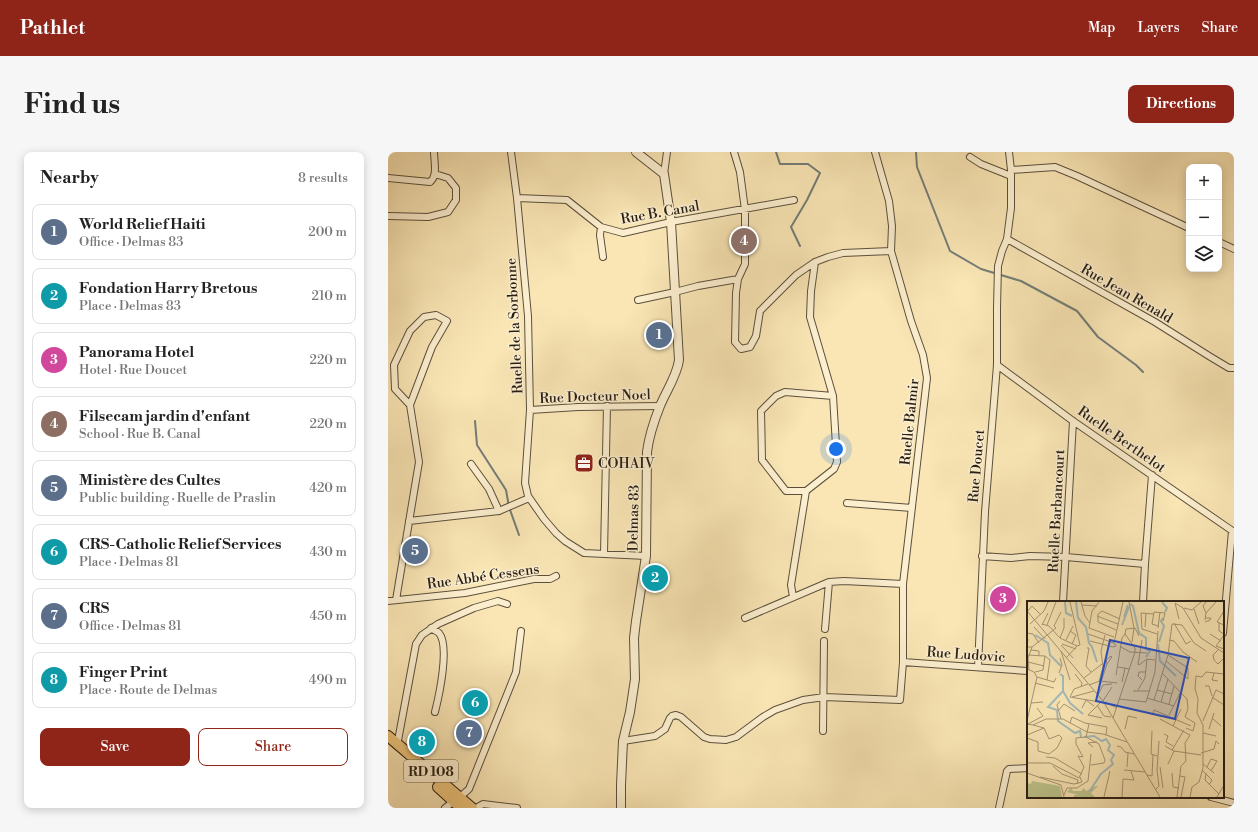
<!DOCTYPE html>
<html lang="en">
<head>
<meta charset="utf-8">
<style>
  :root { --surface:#fff; --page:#f6f6f6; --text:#222; --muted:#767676; --line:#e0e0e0; --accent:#8f2418 }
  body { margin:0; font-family:"Libre Bodoni",serif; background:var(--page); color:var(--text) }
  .controls { position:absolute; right:12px; top:12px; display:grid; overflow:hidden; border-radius:8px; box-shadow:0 2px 10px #0003 }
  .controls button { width:36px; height:36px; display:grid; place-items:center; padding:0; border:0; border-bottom:1px solid var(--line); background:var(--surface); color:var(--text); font:20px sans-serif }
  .you { position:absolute; left:448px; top:297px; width:14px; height:14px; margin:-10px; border:3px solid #fff; border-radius:50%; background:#1a73e8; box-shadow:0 0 0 6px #1a73e833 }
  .badge { display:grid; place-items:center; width:26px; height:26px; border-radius:50%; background:var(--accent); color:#fff; font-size:13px; font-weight:700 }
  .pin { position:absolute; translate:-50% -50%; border:2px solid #fff; box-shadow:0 1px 4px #0006 }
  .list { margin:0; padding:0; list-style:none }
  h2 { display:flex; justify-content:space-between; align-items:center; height:52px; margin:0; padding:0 16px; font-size:17px }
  h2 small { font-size:13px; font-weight:400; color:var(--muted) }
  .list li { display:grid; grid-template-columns:26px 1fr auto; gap:12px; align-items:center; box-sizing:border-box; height:56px; margin:0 8px 8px; padding:0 8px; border:1px solid var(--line); border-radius:8px }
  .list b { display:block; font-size:15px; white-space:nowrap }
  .list p { margin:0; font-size:13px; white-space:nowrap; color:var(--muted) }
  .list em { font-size:13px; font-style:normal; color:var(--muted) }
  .actions { display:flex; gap:8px; padding:12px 16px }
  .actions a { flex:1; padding:9px 0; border:1px solid var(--accent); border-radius:8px; text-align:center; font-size:14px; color:var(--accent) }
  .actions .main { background:var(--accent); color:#fff }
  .icon { flex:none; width:22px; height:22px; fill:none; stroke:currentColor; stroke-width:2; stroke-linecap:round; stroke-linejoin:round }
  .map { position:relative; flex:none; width:846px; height:656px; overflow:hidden; border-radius:8px }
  header { display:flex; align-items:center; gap:24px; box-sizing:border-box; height:56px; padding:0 20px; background:var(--accent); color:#fff }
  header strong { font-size:19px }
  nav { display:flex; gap:22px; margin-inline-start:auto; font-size:14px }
  .intro { display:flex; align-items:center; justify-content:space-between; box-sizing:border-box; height:96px; padding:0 24px }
  h1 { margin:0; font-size:28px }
  .button { padding:10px 18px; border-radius:8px; background:var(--accent); color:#fff; font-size:14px; font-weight:700 }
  main { display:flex; gap:24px; padding:0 24px }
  aside { flex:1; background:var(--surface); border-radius:8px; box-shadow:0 2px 10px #0003 }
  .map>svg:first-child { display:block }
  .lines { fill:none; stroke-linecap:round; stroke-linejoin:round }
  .stream { stroke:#737d78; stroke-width:2 }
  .minor-casing { stroke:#5c503d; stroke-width:8 }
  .tertiary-casing { stroke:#5c503d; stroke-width:10 }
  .primary-casing { stroke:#271e15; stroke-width:12 }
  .minor { stroke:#fcefcf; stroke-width:6 }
  .tertiary { stroke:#fcefcf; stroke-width:8 }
  .primary { stroke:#edc37a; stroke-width:10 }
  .labels { text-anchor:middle; stroke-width:3; stroke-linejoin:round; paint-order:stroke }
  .shield { fill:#fcefcf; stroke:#675d4d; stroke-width:1 }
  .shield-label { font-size:13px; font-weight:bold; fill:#271e15 }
  .street-label { font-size:14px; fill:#271e15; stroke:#fcefcf }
  .poi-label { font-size:14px; fill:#271e15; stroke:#fcefcf; text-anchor:start }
  .inset-river { fill:none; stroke:#a5bcba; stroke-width:2 }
  .inset-road { fill:none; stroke:#a69675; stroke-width:1 }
  .view { fill:#1d4ed8; fill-opacity:0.15; stroke:#1d4ed8; stroke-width:2 }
  .inset-edge { fill:none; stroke:#271e15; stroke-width:2 }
</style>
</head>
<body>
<header>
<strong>Pathlet</strong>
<nav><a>Map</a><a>Layers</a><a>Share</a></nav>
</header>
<div class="intro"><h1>Find us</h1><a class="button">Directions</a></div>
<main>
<aside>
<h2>Nearby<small>8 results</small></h2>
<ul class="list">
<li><span class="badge" style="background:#5c6f8a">1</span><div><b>World Relief Haiti</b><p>Office · Delmas 83</p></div><em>200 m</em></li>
<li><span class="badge" style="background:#0f9aa8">2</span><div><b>Fondation Harry Bretous</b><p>Place · Delmas 83</p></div><em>210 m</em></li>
<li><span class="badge" style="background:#d1479c">3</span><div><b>Panorama Hotel</b><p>Hotel · Rue Doucet</p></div><em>220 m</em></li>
<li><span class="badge" style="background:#8d6e63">4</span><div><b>Filsecam jardin d'enfant</b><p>School · Rue B. Canal</p></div><em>220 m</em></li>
<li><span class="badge" style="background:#5c6f8a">5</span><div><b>Ministère des Cultes</b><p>Public building · Ruelle de Praslin</p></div><em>420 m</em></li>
<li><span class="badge" style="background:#0f9aa8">6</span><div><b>CRS-Catholic Relief Services</b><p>Place · Delmas 81</p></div><em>430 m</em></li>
<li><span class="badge" style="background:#5c6f8a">7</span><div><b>CRS</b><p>Office · Delmas 81</p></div><em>450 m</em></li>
<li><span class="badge" style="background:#0f9aa8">8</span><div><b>Finger Print</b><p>Place · Route de Delmas</p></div><em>490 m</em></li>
</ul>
<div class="actions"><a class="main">Save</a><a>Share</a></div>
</aside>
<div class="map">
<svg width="846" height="656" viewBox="0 0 846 656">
  <rect width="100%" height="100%" fill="#fae6b5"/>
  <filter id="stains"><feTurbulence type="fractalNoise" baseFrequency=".005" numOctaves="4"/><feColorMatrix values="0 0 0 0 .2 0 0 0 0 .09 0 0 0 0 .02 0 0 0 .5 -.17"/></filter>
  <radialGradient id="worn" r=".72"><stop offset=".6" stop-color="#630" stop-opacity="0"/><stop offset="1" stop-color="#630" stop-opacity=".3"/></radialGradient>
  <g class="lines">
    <path class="stream" d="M388,0L392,12H420L432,21L419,48L403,75L412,94
      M528,0L529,15L562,99L593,117L633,129L689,159L710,185L748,213L755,220
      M87,269L89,293L118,338L121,355L131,383"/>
    <g class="minor-casing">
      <path id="minor" d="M123,0L129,46L140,164L142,258L137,331L140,344L156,367L168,381L177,389L196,401L258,404
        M346,0L352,20L357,58V112L350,127L348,141L347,190L353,197L362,195L368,184L372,159L408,123L427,110L440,105L455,101L503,99
        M582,5L593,12L623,24
        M623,18L667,15L689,24L801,76
        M276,22L279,0
        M0,26L42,30C50,24 46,9 46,0
        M129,46L179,48L213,75L235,81L283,70L406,48
        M0,64L40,65L60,60L68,48V36L60,26L47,22
        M213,75L212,83L215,105
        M619,87L767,170L821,204L841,216H846
        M831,90L846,97
        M250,148L287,140L310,134L350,127
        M48,163L59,169L44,195L22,253L7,237L6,213L22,179L36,165Z
        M609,213L685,269L846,380
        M142,258L190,255L272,254
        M83,312L101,337L111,359
        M418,339H398L374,308L373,259L388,244L397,240L445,244
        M459,351L524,356
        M21,369L111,359L141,346
        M216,402L219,254
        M594,404L623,406L642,404L678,405L757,412
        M405,445L403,433L418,339L446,317L449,310L445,244L422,165L423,139L427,110
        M8,448L31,310L22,253
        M0,449L77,441L146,427H162L168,424
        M675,450L685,269
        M755,450L757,412L764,323
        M357,466L441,430L456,429L515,432
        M43,476C45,478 49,479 51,481C62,494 51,544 47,560
        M437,477L441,430
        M835,481L844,379
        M515,510L640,519
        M590,515L597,360L609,213V156L610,114L614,99L619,87L623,56V18L621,0
        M435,579L436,489
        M235,589L267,584L277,577L282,566L284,564L288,563L293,565L316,585L322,587L338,588L348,585L375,565L387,558L415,548L436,545L512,548L515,510V432L539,226L535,203L523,169L503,99L504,74L501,49L487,0
        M9,594L28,492L34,483L50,472L86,456L110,449L119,452
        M72,645L81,637L128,520L133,479
        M823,645L846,651
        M57,656L66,649
        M88,656L95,652L129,656
        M611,656L619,619L621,617L640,616"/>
    </g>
    <g class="tertiary-casing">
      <path id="tertiary" d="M233,656V633L235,589L242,560L247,527L246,486L248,469L258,404L259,300C261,284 266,269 272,254C278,239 289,224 291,208L283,70L276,22L248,0"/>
    </g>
    <g class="primary-casing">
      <path id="primary" d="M0,584L84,656
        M50,635L73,656"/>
    </g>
    <use href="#minor" class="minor"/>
    <use href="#tertiary" class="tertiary"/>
    <use href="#primary" class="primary"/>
  </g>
  <defs>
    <g id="office-square" transform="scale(1)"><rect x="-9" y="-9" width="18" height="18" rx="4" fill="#8f2418" stroke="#fcefcf"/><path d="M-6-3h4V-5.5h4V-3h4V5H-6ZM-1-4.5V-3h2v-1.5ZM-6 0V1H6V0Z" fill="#fff"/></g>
  </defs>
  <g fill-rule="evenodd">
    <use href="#office-square" x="196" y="311"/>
  </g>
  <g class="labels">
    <rect class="shield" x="16" y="608" width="54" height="22" rx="3"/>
    <g class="shield-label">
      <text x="43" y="624">RD 108</text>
    </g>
    <g class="street-label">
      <text transform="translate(272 60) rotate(-10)" y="5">Rue B. Canal</text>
      <text transform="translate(739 141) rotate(30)" y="5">Rue Jean Renald</text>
      <text transform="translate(126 174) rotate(-93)" y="5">Ruelle de la Sorbonne</text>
      <text transform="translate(207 244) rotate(-2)" y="5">Rue Docteur Noel</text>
      <text transform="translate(521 270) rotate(-84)" y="5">Ruelle Balmir</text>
      <text transform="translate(734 287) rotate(35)" y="5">Ruelle Berthelot</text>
      <text transform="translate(588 314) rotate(-85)" y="5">Rue Doucet</text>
      <text transform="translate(668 359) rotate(-87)" y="5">Ruelle Barbancourt</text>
      <text transform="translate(245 366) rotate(-89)" y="5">Delmas 83</text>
      <text transform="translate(95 424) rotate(-8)" y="5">Rue Abbé Cessens</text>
      <text transform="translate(578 502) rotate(4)" y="5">Rue Ludovic</text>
    </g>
    <g class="poi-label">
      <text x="210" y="316">COHAIV</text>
    </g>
  </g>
  <g transform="translate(639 449)">
    <rect width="197" height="197" fill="#fae6b5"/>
    <path d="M5,180L33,185L35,196H0V182L4,183ZM69,185H71L64,192L68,196H47V194H51L40,191L44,187L46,190H54L57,187L59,190Z" fill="#bec58e"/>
    <path class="inset-river" d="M38,1L39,12L45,15M49,1L51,17L59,26L62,42L65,46L70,61M135,1L140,7L138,11M103,3L106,5L112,32L119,37V48L123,50L119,56M97,16L101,4M95,24L102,6M8,34L21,42L23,54L34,65M132,41L137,25L134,20L136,17M131,43L133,60L149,75M33,73L36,75V90L21,106L30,109L31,120L48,132L53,130L54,136M36,90L43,102L56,113M57,136L67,135L75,140L79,138L83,144L81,149L87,154L84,159L86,163L74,173L62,191"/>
    <path class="inset-road" d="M54,1L58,15L63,22M72,1L65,10L62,27L87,36M102,1L107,27L105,41M148,2L156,7L174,37L197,52M148,2L152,18M55,4L70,5M157,7L165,9L174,1M167,8L172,23M0,10L76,100L133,196M197,10L190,21L197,24M0,11L5,5L14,14M114,12L115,28L130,33M114,12L127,13M179,12L189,1M70,15L91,23M178,19L179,12L176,5L179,1M178,21L183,19L184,17H179M147,22L159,43L164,40M192,22V30L197,33M3,23L17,10L21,1M15,23L22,25L33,37L50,45L53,44L43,1M15,24L21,12M20,24L29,1M131,25L125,23L127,11L138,12L136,20M7,26L18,38M118,26L119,12M131,27L133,11M89,29L71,21V13L75,10L93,18M43,30L49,34L45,43M0,32L6,33L12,42M61,33L87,42L96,1M98,33L99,28L108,27L112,35M183,33L194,40M197,34L189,45L197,48M33,37L37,27V17M1,38L0,46H5M39,39L46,25M142,39L147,40L156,51L170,61M63,40L86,46L89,45L87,42M35,43L49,48M34,44L46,57M94,46L103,51L120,52M60,47H62L59,65L64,71M192,48L186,54L187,59L191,63L197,57M4,49L12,50V54M34,50L43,79M0,54L18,55M18,55L23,59L20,79M84,55L85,56L80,63L79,59ZM39,57L50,45M139,60L161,78V67L141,54M1,61L17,65M111,64L115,39M112,64L120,58L128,59M91,66L103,68M2,69L1,57L5,46L29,27L27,25L34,11M8,71L16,69L18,55M32,72L35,64L33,57M135,72L160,98L161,108L158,116L168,122L166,130L159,127M187,72L185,79L191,80M48,73L55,82L54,86M89,74L95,37L98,33M10,76L27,81L29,77M57,77L75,63M115,79L111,75L112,71H119M72,81L76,66L74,50L78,34M74,81L80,63M95,81L98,67M8,82L27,87M61,83L47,88L43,96L73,101M62,84L73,80L90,82M178,85H182L185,95M111,89L118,77L120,58M130,89L145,93M106,90H122M71,94L76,84L85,83M45,96L67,90M185,96L197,104M120,97L147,105M92,98L119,101L128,71L131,30M127,99L141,54L145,23L155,24L167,42L179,50M33,100L30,104L34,118M76,100L85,86M74,101L61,114L75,117M78,101L90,107M134,101L141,78M4,102L16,101M142,103L147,85M70,104L77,115L84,116M55,107L59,99L67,105M32,109L37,103L48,110M142,114L153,92M133,115L126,113L127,109L164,125M86,117L108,51V47L98,33M185,117L194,125M133,118L163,134L158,142L159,160L154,165L150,196M0,120L10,76L7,71L0,68M176,120L189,89L197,93M43,122L45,116L58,122L80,126L79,134M0,123L6,124L19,118H36L60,131L76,133L100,141M1,123L16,115L10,107M146,125L154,108M98,128L101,115L110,117M182,128L187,112M125,130L124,153L130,155M176,132L189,135M137,133L141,135L139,141L146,145M0,134L17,127L6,124M59,136L72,143L78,159L77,162L64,164M59,136L62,123M0,137L11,141V150L22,153L30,147L35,137L32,134L22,138L17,127M90,145L94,146L98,151L107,153M138,145L147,150L174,154M66,146L61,142L70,141M145,149L157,129M174,152L187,148L189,140L192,143M19,156L28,157L55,173M0,162H23L52,177L57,166L51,155L56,156L49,143V137L59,136M141,163L147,150M176,163L187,172M26,165L35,173L51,179L50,183M100,166L101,152M133,166L136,187M180,166L184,158L190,160L184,170M97,169L118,171M175,169L185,179L182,184M0,172L34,184L37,196M145,172L146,186L152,187M179,172L178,179L192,193M120,174L125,175L126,154M153,175L158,176L154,196M13,176L47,183L55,181L53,176M128,189L132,185L130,169L132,140M37,194L40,187H50L61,180L64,153M77,196L83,170M95,196L96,178L107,179L104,170M163,196L165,186L172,181L176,167V124L170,112L171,98L168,88L169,75L175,76L179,71L197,73M190,196L197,184"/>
    <path class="view" d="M83,39L162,57L148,118L69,100Z"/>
    <rect width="197" height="197" class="inset-edge"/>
  </g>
  <rect width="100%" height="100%" filter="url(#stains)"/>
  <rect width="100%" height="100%" fill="url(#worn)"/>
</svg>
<div class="controls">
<button>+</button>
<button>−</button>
<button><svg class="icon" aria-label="layers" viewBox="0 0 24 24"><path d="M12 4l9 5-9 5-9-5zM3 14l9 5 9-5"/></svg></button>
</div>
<div class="you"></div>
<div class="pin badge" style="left:271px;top:183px;background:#5c6f8a">1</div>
<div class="pin badge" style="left:267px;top:426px;background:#0f9aa8">2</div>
<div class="pin badge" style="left:615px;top:447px;background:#d1479c">3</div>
<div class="pin badge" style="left:356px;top:89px;background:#8d6e63">4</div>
<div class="pin badge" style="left:27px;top:399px;background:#5c6f8a">5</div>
<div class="pin badge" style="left:87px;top:551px;background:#0f9aa8">6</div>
<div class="pin badge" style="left:81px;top:581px;background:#5c6f8a">7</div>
<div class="pin badge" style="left:34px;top:590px;background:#0f9aa8">8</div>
</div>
</main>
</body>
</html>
